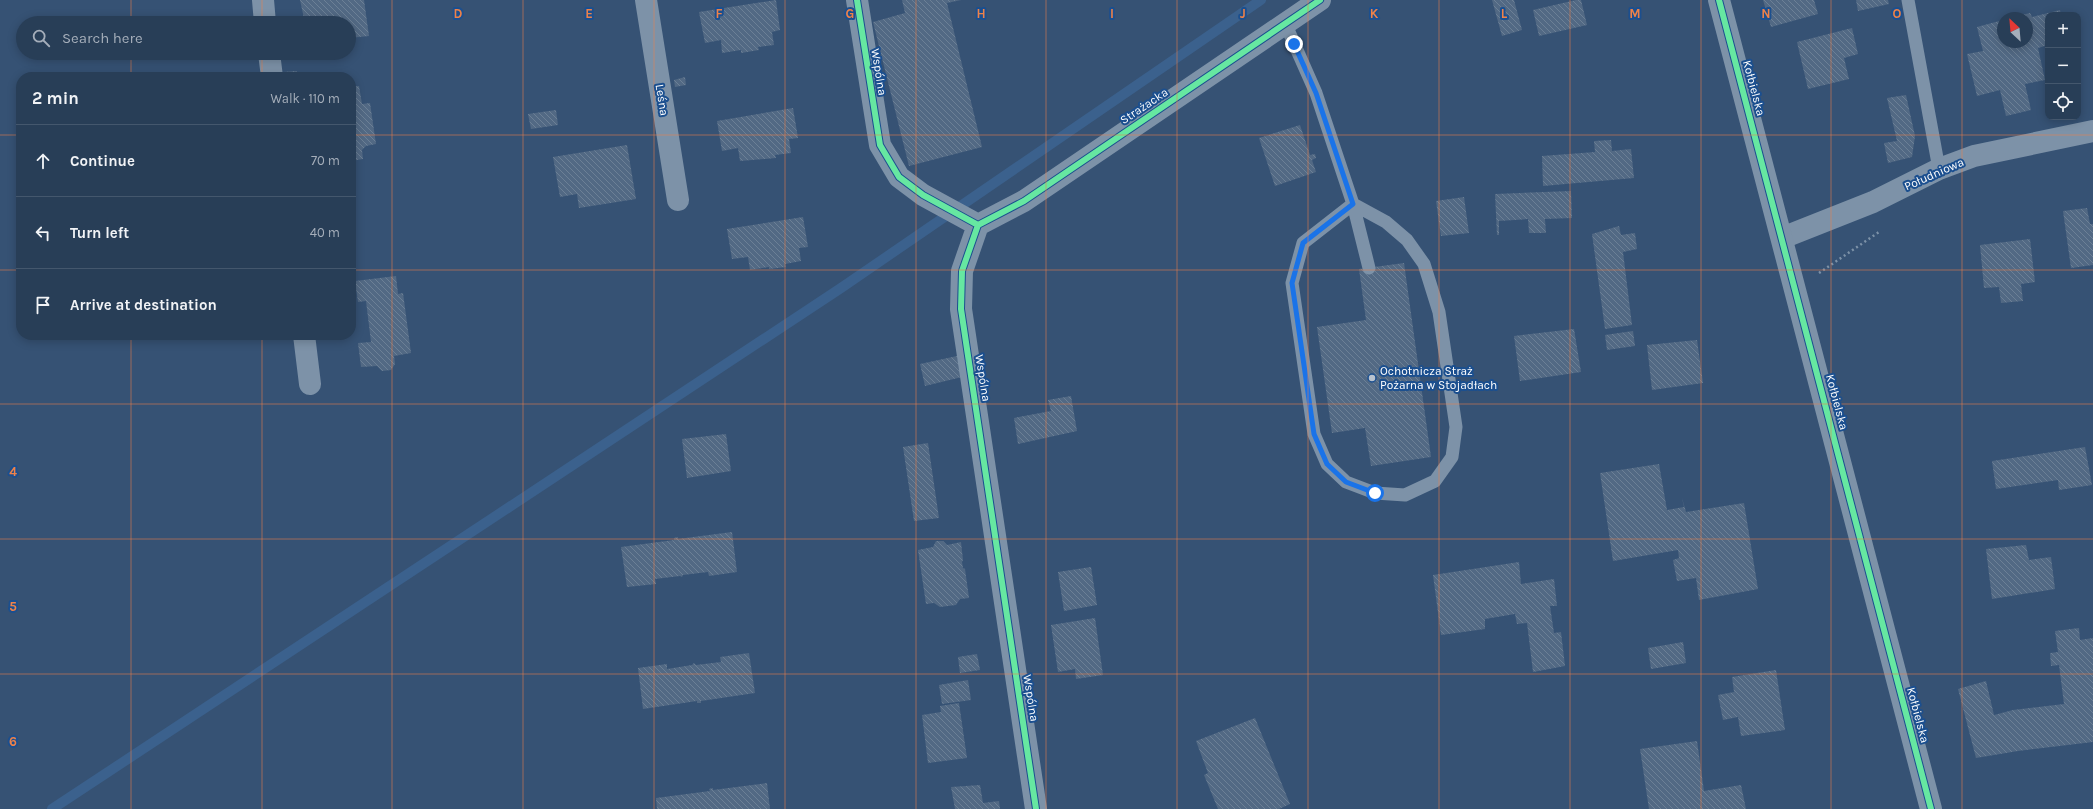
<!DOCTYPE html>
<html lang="en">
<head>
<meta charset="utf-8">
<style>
  :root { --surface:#283e57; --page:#344961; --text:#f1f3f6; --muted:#a5aeba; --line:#44576d }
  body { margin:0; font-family:Karla,sans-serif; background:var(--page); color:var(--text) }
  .controls { position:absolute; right:12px; top:12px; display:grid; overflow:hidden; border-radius:8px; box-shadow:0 2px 10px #0003 }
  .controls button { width:36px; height:36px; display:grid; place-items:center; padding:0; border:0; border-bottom:1px solid var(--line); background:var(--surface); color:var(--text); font:20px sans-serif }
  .compass { position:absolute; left:1997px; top:12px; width:36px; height:36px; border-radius:50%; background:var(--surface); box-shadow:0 2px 10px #0003; rotate:334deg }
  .stop { position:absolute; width:12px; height:12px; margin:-9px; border:3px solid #1a73e8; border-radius:50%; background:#fff }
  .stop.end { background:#1a73e8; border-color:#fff; box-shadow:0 1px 4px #0008 }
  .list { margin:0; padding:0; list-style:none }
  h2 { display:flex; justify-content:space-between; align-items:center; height:52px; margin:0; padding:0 16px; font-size:17px }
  h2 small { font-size:13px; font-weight:400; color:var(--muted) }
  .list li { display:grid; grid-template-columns:26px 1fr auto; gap:12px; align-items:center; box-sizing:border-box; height:72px; padding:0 16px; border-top:1px solid var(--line) }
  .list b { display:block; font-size:15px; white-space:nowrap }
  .list em { font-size:13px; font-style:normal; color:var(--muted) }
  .icon { flex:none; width:22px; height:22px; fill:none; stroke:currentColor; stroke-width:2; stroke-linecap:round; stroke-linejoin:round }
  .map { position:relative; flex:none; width:2093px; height:809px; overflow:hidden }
  .search { position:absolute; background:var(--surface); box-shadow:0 2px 10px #0003; left:16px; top:16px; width:340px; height:44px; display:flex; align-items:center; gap:10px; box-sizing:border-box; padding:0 14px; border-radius:22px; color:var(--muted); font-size:15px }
  .panel { position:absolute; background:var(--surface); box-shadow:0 2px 10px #0003; left:16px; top:72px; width:340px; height:268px; border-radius:16px }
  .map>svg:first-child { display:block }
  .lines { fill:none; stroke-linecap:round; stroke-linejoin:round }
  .stream { stroke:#3b618d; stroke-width:10 }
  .building { fill:url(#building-back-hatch) }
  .path { stroke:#7d92a8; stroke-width:2.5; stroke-dasharray:2 3; stroke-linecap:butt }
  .service { stroke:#7d92a8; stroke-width:13 }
  .minor { stroke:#7d92a8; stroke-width:22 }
  .tertiary { stroke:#7d92a8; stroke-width:22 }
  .cycleway-casing { stroke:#1b4f8f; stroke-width:8 }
  .cycleway { stroke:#66e7a1; stroke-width:6 }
  .route { stroke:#1a73e8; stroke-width:5 }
  .grid { fill:none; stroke:#ee8249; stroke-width:1; stroke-opacity:0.55 }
  .poi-dot { fill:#b9c2ce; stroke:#1b4f8f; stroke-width:1.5 }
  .labels { text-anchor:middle; stroke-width:4; stroke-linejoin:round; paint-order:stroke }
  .street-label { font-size:12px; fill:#fff; stroke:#1b4f8f }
  .poi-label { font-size:12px; fill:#fff; stroke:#1b4f8f; text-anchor:start }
  .grid-label { font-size:13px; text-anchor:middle; font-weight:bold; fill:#ee8249; stroke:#1b4f8f; stroke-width:4; stroke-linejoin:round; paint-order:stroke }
</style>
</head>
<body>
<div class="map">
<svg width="2093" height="809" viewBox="0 0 2093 809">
  <defs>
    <pattern id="building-back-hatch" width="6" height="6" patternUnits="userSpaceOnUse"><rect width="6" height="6" fill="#526984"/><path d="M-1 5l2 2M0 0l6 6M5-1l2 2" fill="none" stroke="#6c8096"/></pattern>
  </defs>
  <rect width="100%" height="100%" fill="#365274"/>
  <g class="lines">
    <path class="stream" d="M52,809L841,288L1261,0"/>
  </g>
  <path class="building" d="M300,0H364L369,36L349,38V23H305Z
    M776,0L780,30L772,32L774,45L758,47L759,50L741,53V50L722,53L721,40L705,43L699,12Z
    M902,0H961L947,3L982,147L909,166L873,22L905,13Z
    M1492,0H1514L1522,30L1502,36Z
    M1576,0H1581L1587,25L1539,36L1533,10Z
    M1763,0H1814L1818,14L1771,27Z
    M1856,0H1888L1889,4L1858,11Z
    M2060,10L2061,15H2048V45L2038,48L2045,80L2025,84L2031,110L2006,116L2000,90L1977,96L1967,54L1983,51L1977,27L2003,20V42H2027V18L2014,17L2030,13L2032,17Z
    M1852,28L1858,54L1844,58L1849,79L1808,89L1797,42Z
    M297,71V77H284L283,72Z
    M685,77L686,85L675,87L674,80Z
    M359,86L362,104L370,103L376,144L366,146L362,150L363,159L351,161V87Z
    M1906,95L1915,136L1912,157L1888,163L1884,143L1897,141L1887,98Z
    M793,108L798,138L789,139L791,153L775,155L776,158L740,161L738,148L722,151L717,121Z
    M556,110L558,125L531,129L528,114Z
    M1300,125L1310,155L1315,154L1316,158L1312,160L1316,172L1275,186L1259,138Z
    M1611,140L1612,151L1631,149L1634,178L1543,186L1542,156L1595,152L1594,141Z
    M627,145L636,199L579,208L577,194L560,197L553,157Z
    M1571,191L1572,218L1545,219L1546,233H1529L1528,219L1499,221V235H1497L1495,194Z
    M1464,197L1469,233L1441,236L1436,201Z
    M2087,208L2090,224H2093V265L2071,268L2063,211Z
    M803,217L808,247L799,248L801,261L785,264L786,267L769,269V267L750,270L748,257L732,259L727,229Z
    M1619,226L1621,235L1635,233L1637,249L1623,252L1632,325L1605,329L1592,234Z
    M2030,239L2035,282L2021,284L2023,301L2001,303L1999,287L1984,288L1980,245Z
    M1404,263L1431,457L1371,466L1365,428L1332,433L1317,327L1366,320L1359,269Z
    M396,276L398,294L403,293L411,353L394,356L395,364L391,370L382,371L377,366L361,367L358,343L371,342L366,301L358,302L355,281Z
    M1574,329L1581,372L1520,381L1514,336Z
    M1633,331L1635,346L1607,350L1605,335Z
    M1697,340L1703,383L1652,390L1647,345Z
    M957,356L962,377L925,386L920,364Z
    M1071,396L1077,431L1018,444L1014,418L1051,411L1048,400Z
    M726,434L731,471L687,478L682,439Z
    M928,443L939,518L914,521L903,447Z
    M2085,447L2092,485L2059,490L2058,480L1996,489L1992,461Z
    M1659,464L1667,510L1684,507L1682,498L1686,512L1744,503L1758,589L1699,600L1696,578L1677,581L1673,560L1679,558L1678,550L1613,561L1600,473Z
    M732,532L737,572L709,576L708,572L683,575L682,577L680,576L655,579L656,584L627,587L621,547L674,540V538L678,537V539Z
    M936,541H943L947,545L961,542L963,560L962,562L963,568L965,569L969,598L960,599L956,605L940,607L934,603L926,604L918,550L933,547Z
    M2026,545L2029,560L2051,557L2055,589L1992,599L1986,549Z
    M1519,562L1521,584L1554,579L1557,606H1550L1554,633L1561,632L1565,666L1533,672L1527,623L1517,624L1515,614L1485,619V629L1441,635L1433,575Z
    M1091,567L1097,605L1064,611L1058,572Z
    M1095,618L1103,675L1076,679L1075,669L1058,672L1051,625Z
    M2079,628L2080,640L2093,638V742L2018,751L1976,758L1958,689L1986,681L1994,715L2013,710L2064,704L2059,665L2051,666L2050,653L2058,652L2055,631Z
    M1683,642L1686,663L1651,669L1648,648Z
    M749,653L755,693L701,701V703H697V701L643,709L638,668L667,664V669L692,665L694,663L696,665L721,662L720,657Z
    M977,654L980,670L960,673L958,657Z
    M1776,670L1785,730L1741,736L1738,717L1723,720L1718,695L1734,692L1732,677Z
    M968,680L971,700L942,704L939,685Z
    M959,703L967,758L928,763L922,715L941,712L940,706Z
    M1255,718L1290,804L1279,809H1218L1204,775L1208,773L1196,741Z
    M1697,741L1704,791L1741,785L1746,809H1649L1640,749Z
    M767,783L770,809H657L656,798L710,791L709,789L713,788V790Z
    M980,785L983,803L999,801L1000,809H955L951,787Z"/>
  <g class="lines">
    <path class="path" d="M1819,273L1879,232"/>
    <path class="service" d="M1908,0L1939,169
      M1285,23L1316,93L1353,204L1386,222L1407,240L1424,264L1439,312L1456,427L1452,457L1435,481L1405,495L1375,493L1346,482L1327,464L1314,434L1292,283L1303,243L1353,204L1369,268"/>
    <path class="minor" d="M263,0L265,23
      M646,0L678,200
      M857,0L880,145L899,177L923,195L978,225
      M269,53L272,77
      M978,225L962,271L961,309L1036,809
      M978,225L1024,201L1320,0
      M1782,238L1873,202L1939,169L1974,156L2093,131
      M304,335L310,384"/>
    <path class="tertiary" d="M1719,0L1931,809"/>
    <g class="cycleway-casing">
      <path id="cycleway" d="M857,0L880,145L899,177L923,195L978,225
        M1719,0L1931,809
        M978,225L962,271L961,309L1036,809
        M978,225L1024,201L1320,0"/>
    </g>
    <use href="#cycleway" class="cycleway"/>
  </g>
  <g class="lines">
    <path class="route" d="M1294,44L1316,93L1353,204L1303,243L1292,283L1314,434L1327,464L1346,482L1375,493"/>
  </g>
  <path class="grid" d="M131,0V23M262,0V23M392,0V809M523,0V809M654,0V809M785,0V809M916,0V809M1046,0V809M1177,0V809M1308,0V809M1439,0V809M1570,0V809M1701,0V809M1831,0V809M1962,0V809M131,53V77M262,53V77M0,135H21M351,135H2093M0,270H21M351,270H2093M131,335V809M262,335V809M0,404H2093M0,539H2093M0,674H2093"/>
  <circle class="poi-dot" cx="1372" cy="378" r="4"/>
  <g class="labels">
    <g class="street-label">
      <text transform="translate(879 72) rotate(81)" y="4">Wspólna</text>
      <text transform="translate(1754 88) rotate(75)" y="4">Kołbielska</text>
      <text transform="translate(662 100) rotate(81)" y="4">Leśna</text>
      <text transform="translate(1144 106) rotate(-34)" y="4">Strażacka</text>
      <text transform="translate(1934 174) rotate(-24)" y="4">Południowa</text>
      <text transform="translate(983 378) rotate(81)" y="4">Wspólna</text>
      <text transform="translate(1837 402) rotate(75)" y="4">Kołbielska</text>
      <text transform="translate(1031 698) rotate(81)" y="4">Wspólna</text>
      <text transform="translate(1918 715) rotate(75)" y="4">Kołbielska</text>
    </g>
    <g class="poi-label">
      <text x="1380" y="375">Ochotnicza Straż<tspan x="1380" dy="14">Pożarna w Stojadłach</tspan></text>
    </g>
  </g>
  <g class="grid-label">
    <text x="458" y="18">D</text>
    <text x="589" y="18">E</text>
    <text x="719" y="18">F</text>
    <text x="850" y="18">G</text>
    <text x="981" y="18">H</text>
    <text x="1112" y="18">I</text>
    <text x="1243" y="18">J</text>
    <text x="1374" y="18">K</text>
    <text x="1504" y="18">L</text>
    <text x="1635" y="18">M</text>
    <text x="1766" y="18">N</text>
    <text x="1897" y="18">O</text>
    <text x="13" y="476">4</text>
    <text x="13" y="611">5</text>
    <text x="13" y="746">6</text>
  </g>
</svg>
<div class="controls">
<button>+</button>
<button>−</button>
<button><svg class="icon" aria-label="locate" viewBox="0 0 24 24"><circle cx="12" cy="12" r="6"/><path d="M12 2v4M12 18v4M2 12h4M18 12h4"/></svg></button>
</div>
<svg class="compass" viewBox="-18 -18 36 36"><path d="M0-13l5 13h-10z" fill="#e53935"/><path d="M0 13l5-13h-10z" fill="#a5aeba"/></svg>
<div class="stop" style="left:1375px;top:493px"></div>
<div class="stop end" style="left:1294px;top:44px"></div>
<div class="search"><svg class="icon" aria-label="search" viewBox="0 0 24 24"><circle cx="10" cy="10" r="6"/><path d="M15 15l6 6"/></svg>Search here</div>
<section class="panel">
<h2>2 min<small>Walk · 110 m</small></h2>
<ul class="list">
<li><svg class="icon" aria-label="ahead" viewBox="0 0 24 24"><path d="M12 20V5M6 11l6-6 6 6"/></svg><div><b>Continue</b></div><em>70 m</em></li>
<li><svg class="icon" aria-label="left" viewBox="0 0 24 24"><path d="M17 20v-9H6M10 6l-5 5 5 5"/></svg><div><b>Turn left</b></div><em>40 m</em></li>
<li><svg class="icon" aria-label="arrive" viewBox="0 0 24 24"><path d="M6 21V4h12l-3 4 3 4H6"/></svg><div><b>Arrive at destination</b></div></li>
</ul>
</section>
</div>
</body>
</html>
